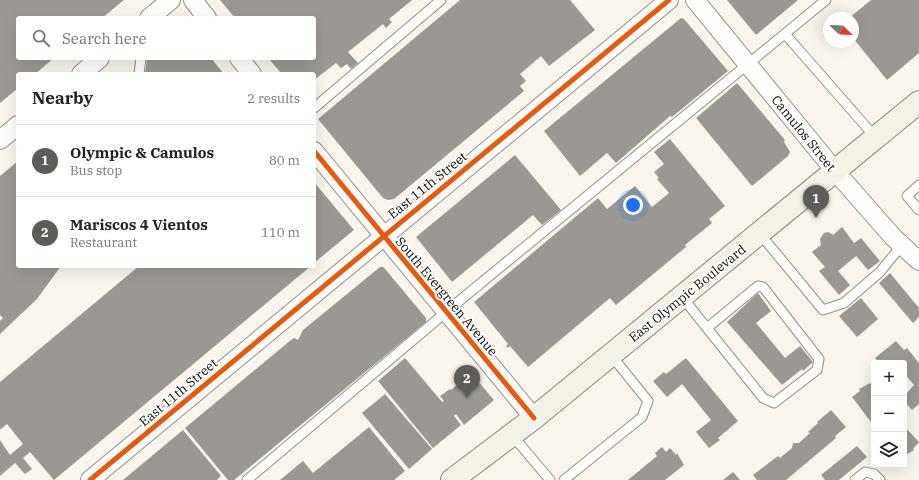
<!DOCTYPE html>
<html lang="en">
<head>
<meta charset="utf-8">
<style>
  :root { --surface:#fff; --page:#f2f2f2; --text:#222; --muted:#767676; --line:#e0e0e0; --accent:#5d5c58 }
  body { margin:0; font-family:"IBM Plex Serif",serif; background:var(--page); color:var(--text) }
  .controls { position:absolute; right:12px; bottom:12px; display:grid; overflow:hidden; border-radius:4px; box-shadow:0 4px 16px #0002 }
  .controls button { width:36px; height:36px; display:grid; place-items:center; padding:0; border:0; border-bottom:1px solid var(--line); background:var(--surface); color:var(--text); font:20px sans-serif }
  .compass { position:absolute; left:823px; top:12px; width:36px; height:36px; border-radius:50%; background:var(--surface); box-shadow:0 4px 16px #0002; rotate:113deg }
  .you { position:absolute; left:633px; top:205px; width:14px; height:14px; margin:-10px; border:3px solid #fff; border-radius:50%; background:#1a73e8; box-shadow:0 0 0 6px #1a73e833 }
  .badge { display:grid; place-items:center; width:26px; height:26px; border-radius:50%; background:var(--accent); color:#fff; font-size:13px; font-weight:700 }
  .pin { position:absolute; translate:-50% -33px; filter:drop-shadow(0 1px 2px #0008) }
  .pin::after { content:''; position:absolute; top:21px; width:14px; height:12px; background:inherit; clip-path:polygon(0 0,100% 0,50% 100%) }
  .list { margin:0; padding:0; list-style:none }
  h2 { display:flex; justify-content:space-between; align-items:center; height:52px; margin:0; padding:0 16px; font-size:17px }
  h2 small { font-size:13px; font-weight:400; color:var(--muted) }
  .list li { display:grid; grid-template-columns:26px 1fr auto; gap:12px; align-items:center; box-sizing:border-box; height:72px; padding:0 16px; border-top:1px solid var(--line) }
  .list b { display:block; font-size:15px; white-space:nowrap }
  .list p { margin:0; font-size:13px; white-space:nowrap; color:var(--muted) }
  .list em { font-size:13px; font-style:normal; color:var(--muted) }
  .icon { flex:none; width:22px; height:22px; fill:none; stroke:currentColor; stroke-width:2; stroke-linecap:round; stroke-linejoin:round }
  .map { position:relative; flex:none; width:919px; height:480px; overflow:hidden }
  .search { position:absolute; background:var(--surface); box-shadow:0 4px 16px #0002; left:16px; top:16px; width:300px; height:44px; display:flex; align-items:center; gap:10px; box-sizing:border-box; padding:0 14px; border-radius:4px; color:var(--muted); font-size:15px }
  .panel { position:absolute; background:var(--surface); box-shadow:0 4px 16px #0002; left:16px; top:72px; width:300px; height:196px; border-radius:4px }
  .map>svg:first-child { display:block }
  .building { fill:#9b9893 }
  .lines { fill:none; stroke-linecap:round; stroke-linejoin:round }
  .service-casing { stroke:#918f8b; stroke-width:11 }
  .minor-casing { stroke:#918f8b; stroke-width:20 }
  .secondary-casing { stroke:#888682; stroke-width:24 }
  .service { stroke:#fefefc; stroke-width:9 }
  .minor { stroke:#fefefc; stroke-width:18 }
  .secondary { stroke:#f4f1e7; stroke-width:22 }
  .cycleway-casing { stroke:#fff; stroke-width:8 }
  .cycleway { stroke:#e8590c; stroke-width:5 }
  .labels { text-anchor:middle; stroke-width:4; stroke-linejoin:round; paint-order:stroke }
  .street-label { font-size:13px; fill:#090909; stroke:#fff }
</style>
</head>
<body>
<div class="map">
<svg width="919" height="480" viewBox="0 0 919 480">
  <rect width="100%" height="100%" fill="#f9f5ec"/>
  <path class="building" d="M0,0H124L102,18H18V58H54L35,74H18V88L0,103Z
    M220,0H412L389,19L392,22L386,28L383,24L348,52L358,63L351,69L347,64L341,68L336,63L314,80V74H282L268,58H314V18H235Z
    M460,0H570L595,30L549,66L541,56L520,74L526,81L520,86L524,91L394,199L388,200L383,198L318,119Z
    M727,0H798L756,35Z
    M871,0H919V53L887,80L853,38V18H849Z
    M681,18L684,19L728,71L672,117L670,116L616,163L607,153L580,176L544,131Z
    M147,58H211L224,74H145Z
    M737,83L785,140L784,142L790,152L788,156L752,186L696,118Z
    M670,139L725,206L709,219L712,223L685,245L686,247L616,305L610,298L528,367L510,346L508,348L506,346L508,344L474,302L598,198L607,209L635,186L652,207L669,193L657,179L659,178L654,172L664,164L654,152Z
    M515,155L561,210L542,225L533,215L452,282L416,237Z
    M18,161V266H61L37,299L0,334V321L3,318L0,315V176Z
    M314,182L354,230L314,263Z
    M842,227L854,243L861,238L880,261L868,270L856,256L838,271L850,285L839,295L819,271L825,267L812,252L821,245L820,239L824,233L828,232L833,235Z
    M139,266H311L54,480L30,452L23,458L32,469L25,474L15,463L0,476V440L10,455L23,444L7,424L0,430V382Z
    M380,267H383L386,270L426,318V322L234,480H228L185,428L291,340L294,338L298,340L303,330Z
    M890,273L919,308V317L913,323L879,283Z
    M758,293L771,311L756,323L785,358L800,346L813,362L803,371L802,369L782,385L727,322Z
    M861,298L878,319L857,337L839,316Z
    M896,341L904,350L907,348L919,363V404L912,410L904,401V396L914,385L904,373V363L893,361L880,363L875,358Z
    M405,358L442,402L444,401L440,396L450,389L451,390L471,373L494,400L464,425L456,414L454,416L461,425L433,448L378,381Z
    M686,358L738,421L718,438L720,440L709,448L696,432L711,420L682,384L667,397L653,381L664,372L666,374Z
    M870,383L874,388V426L852,397L860,391L859,389Z
    M385,394L432,449L409,469L362,413Z
    M831,410L846,427L835,436L836,438L786,480H757L753,475L778,456L780,458L792,448L793,443H799L810,433L808,432L818,423L817,422Z
    M904,426L919,442L913,449L914,450L904,456Z
    M369,427L405,471L394,480H280L303,461L313,473Z
    M183,430L221,476L217,480H123Z
    M857,446L867,457L839,480H825L821,475Z
    M662,447L666,452L670,448L676,455L677,453L684,465L665,480H628L657,456L655,453Z
    M733,472L740,480H723Z"/>
  <g class="lines">
    <g class="service-casing">
      <path id="service" d="M785,34L876,138
        M139,74L141,58
        M314,108L441,0
        M919,185L907,196L919,210
        M760,234L823,310L844,303L880,272L901,246
        M682,297L763,398L774,403L817,370L819,359L763,287L758,286L707,328
        M512,435L550,480
        M247,480L464,297L826,0
        M564,480L642,417L648,401L611,355
        M855,480L865,472L874,474L880,480"/>
    </g>
    <g class="minor-casing">
      <path id="minor" d="M193,0L207,18
        M695,0L836,172L893,237L919,261
        M149,18L171,0
        M239,58L252,74
        M81,74L100,58
        M0,140L18,125
        M314,151L534,418
        M90,480L669,0"/>
    </g>
    <g class="secondary-casing">
      <path id="secondary" d="M452,480L534,418L919,102"/>
    </g>
    <use href="#service" class="service"/>
    <use href="#minor" class="minor"/>
    <use href="#secondary" class="secondary"/>
    <g class="cycleway-casing">
      <path id="cycleway" d="M314,151L534,418
        M90,480L669,0"/>
    </g>
    <use href="#cycleway" class="cycleway"/>
  </g>
  <g class="labels">
    <g class="street-label">
      <text transform="translate(804 133) rotate(51)" y="5">Camulos Street</text>
      <text transform="translate(427 185) rotate(-39)" y="5">East 11th Street</text>
      <text transform="translate(687 293) rotate(-39)" y="5">East Olympic Boulevard</text>
      <text transform="translate(447 296) rotate(50)" y="5">South Evergreen Avenue</text>
      <text transform="translate(178 392) rotate(-40)" y="5">East 11th Street</text>
    </g>
  </g>
</svg>
<div class="controls">
<button>+</button>
<button>−</button>
<button><svg class="icon" aria-label="layers" viewBox="0 0 24 24"><path d="M12 4l9 5-9 5-9-5zM3 14l9 5 9-5"/></svg></button>
</div>
<svg class="compass" viewBox="-18 -18 36 36"><path d="M0-13l5 13h-10z" fill="#e53935"/><path d="M0 13l5-13h-10z" fill="#767676"/></svg>
<div class="you"></div>
<div class="pin badge" style="left:816px;top:218px">1</div>
<div class="pin badge" style="left:467px;top:398px">2</div>
<div class="search"><svg class="icon" aria-label="search" viewBox="0 0 24 24"><circle cx="10" cy="10" r="6"/><path d="M15 15l6 6"/></svg>Search here</div>
<section class="panel">
<h2>Nearby<small>2 results</small></h2>
<ul class="list">
<li><span class="badge">1</span><div><b>Olympic &amp; Camulos</b><p>Bus stop</p></div><em>80 m</em></li>
<li><span class="badge">2</span><div><b>Mariscos 4 Vientos</b><p>Restaurant</p></div><em>110 m</em></li>
</ul>
</section>
</div>
</body>
</html>
